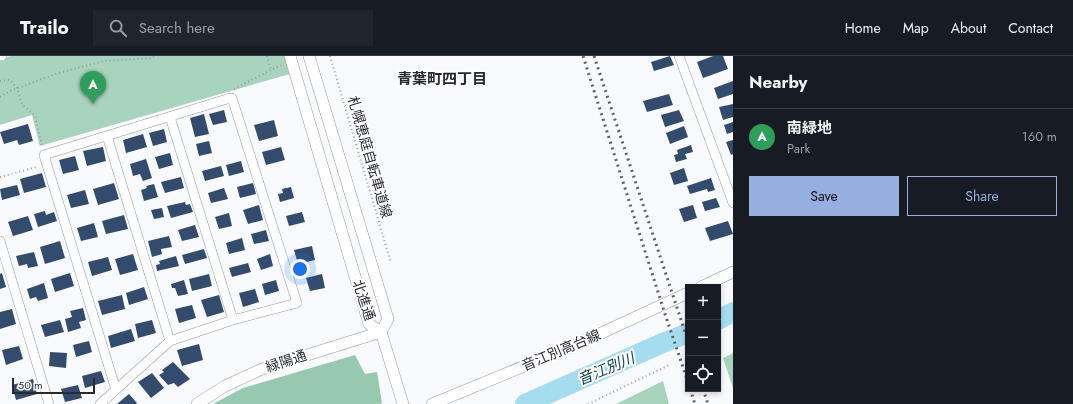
<!DOCTYPE html>
<html lang="en">
<head>
<meta charset="utf-8">
<style>
  :root { --surface:#171b24; --page:#20242c; --text:#f1f3f6; --muted:#9ea1a6; --line:#363941; --accent:#97aee1 }
  body { margin:0; font-family:Jost,"Noto Sans JP",sans-serif; background:var(--page); color:var(--text) }
  .controls { position:absolute; right:12px; bottom:12px; display:grid; overflow:hidden; border-radius:0px; box-shadow:0 2px 6px #0003 }
  .controls button { width:36px; height:36px; display:grid; place-items:center; padding:0; border:0; border-bottom:1px solid var(--line); background:var(--surface); color:var(--text); font:20px sans-serif }
  .scale { position:absolute; left:12px; bottom:10px; width:83px; box-sizing:border-box; padding-left:4px; border:2px solid #282a2e; border-top:0; font-size:11px; line-height:14px; white-space:nowrap; color:#282a2e; -webkit-text-stroke:3px #fff; paint-order:stroke }
  .you { position:absolute; left:300px; top:213px; width:14px; height:14px; margin:-10px; border:3px solid #fff; border-radius:50%; background:#1a73e8; box-shadow:0 0 0 6px #1a73e833 }
  .badge { display:grid; place-items:center; width:26px; height:26px; border-radius:50%; background:var(--accent); color:#fff; font-size:13px; font-weight:700 }
  .pin { position:absolute; translate:-50% -33px; filter:drop-shadow(0 1px 2px #0008) }
  .pin::after { content:''; position:absolute; top:21px; width:14px; height:12px; background:inherit; clip-path:polygon(0 0,100% 0,50% 100%) }
  .list { margin:0; padding:0; list-style:none }
  h2 { display:flex; justify-content:space-between; align-items:center; height:52px; margin:0; padding:0 16px; font-size:17px }
  h2 small { font-size:13px; font-weight:400; color:var(--muted) }
  .list li { display:grid; grid-template-columns:26px 1fr auto; gap:12px; align-items:center; box-sizing:border-box; height:56px; padding:0 16px; border-top:1px solid var(--line) }
  .list b { display:block; font-size:15px; white-space:nowrap }
  .list p { margin:0; font-size:13px; white-space:nowrap; color:var(--muted) }
  .list em { font-size:13px; font-style:normal; color:var(--muted) }
  .actions { display:flex; gap:8px; padding:12px 16px }
  .actions a { flex:1; padding:9px 0; border:1px solid var(--accent); border-radius:0px; text-align:center; font-size:14px; color:var(--accent) }
  .actions .main { background:var(--accent); color:#111 }
  .icon { flex:none; width:22px; height:22px; fill:none; stroke:currentColor; stroke-width:2; stroke-linecap:round; stroke-linejoin:round }
  .map { position:relative; flex:none; width:733px; height:348px; overflow:hidden }
  header { display:flex; align-items:center; gap:24px; box-sizing:border-box; height:56px; padding:0 20px; background:var(--surface); border-bottom:1px solid var(--line) }
  header strong { font-size:19px }
  nav { display:flex; gap:22px; margin-inline-start:auto; font-size:14px }
  .search { width:280px; height:36px; background:var(--page); display:flex; align-items:center; gap:10px; box-sizing:border-box; padding:0 14px; border-radius:0px; color:var(--muted); font-size:15px }
  main { display:flex }
  aside { flex:1; background:var(--surface) }
  .map>svg:first-child { display:block }
  .green { fill:#a8d3bd }
  .forest { fill:#97c9b0 }
  .lines { fill:none; stroke-linecap:round; stroke-linejoin:round }
  .river { stroke:#a5ddef; stroke-width:20 }
  .building { fill:#334b6c }
  .minor-casing { stroke:#959ba3; stroke-width:10 }
  .tertiary-casing { stroke:#959ba3; stroke-width:12 }
  .path { stroke:#9a9ca0; stroke-width:2; stroke-dasharray:1 3; stroke-linecap:butt }
  .minor { stroke:#fff; stroke-width:9 }
  .tertiary { stroke:#fff; stroke-width:11 }
  .rail { stroke:#5e6064; stroke-width:3; stroke-dasharray:2 4; stroke-linecap:butt }
  .labels { text-anchor:middle; stroke-width:4; stroke-linejoin:round; paint-order:stroke }
  .street-label { font-size:14px; fill:#282a2e; stroke:#fff }
  .neighbourhood-label { font-size:15px; font-weight:bold; fill:#282a2e; stroke:#fff }
  .water-label { font-size:15px; font-style:italic; fill:#0e404d; stroke:#fff }
</style>
</head>
<body>
<header>
<strong>Trailo</strong>
<div class="search"><svg class="icon" aria-label="search" viewBox="0 0 24 24"><circle cx="10" cy="10" r="6"/><path d="M15 15l6 6"/></svg>Search here</div>
<nav><a>Home</a><a>Map</a><a>About</a><a>Contact</a></nav>
</header>
<main>
<div class="map">
<svg width="733" height="348" viewBox="0 0 733 348">
  <rect width="100%" height="100%" fill="#f8fafe"/>
  <path class="green" d="M11,0H285L290,18L40,90L32,59L0,69V3Z
    M733,297V332L723,302Z
    M663,325L669,348H616Z"/>
  <path class="forest" d="M355,299L365,318L377,316L382,347L380,348H213L243,332Z"/>
  <g class="lines">
    <path class="river" d="M718,264L733,256
      M525,348L665,286L688,277"/>
  </g>
  <path class="building" d="M670,0L674,9L654,15L651,6Z
    M713,0H723L728,13L703,22L697,6Z
    M733,25V38L718,43L714,32Z
    M669,38L673,49L647,56L643,45Z
    M733,48V61L723,64L719,51Z
    M224,54L227,66L213,69L209,58Z
    M679,54L684,65L665,71L661,59Z
    M204,58L209,78L195,81L190,62Z
    M274,64L278,80L259,85L254,69Z
    M733,66V76L727,78L724,69Z
    M28,68L33,85L19,89L17,84L4,88L0,76Z
    M684,70L688,81L670,88L666,77Z
    M164,73L167,86L153,90L149,77Z
    M143,78L147,91L126,97L123,84Z
    M733,84V98L731,99L726,86Z
    M209,85L212,97L199,100L196,88Z
    M691,89L693,96L685,98L687,103L676,106L674,99L678,98L677,94Z
    M103,91L106,105L87,110L83,95Z
    M281,91L285,104L266,109L262,96Z
    M170,97L173,109L159,113L155,101Z
    M75,100L79,114L63,118L59,104Z
    M146,103L152,122L143,125L140,118L133,120L130,108Z
    M241,105L244,116L229,120L226,109Z
    M221,110L224,120L205,125L202,115Z
    M684,112L688,125L674,129L670,117Z
    M42,117L46,131L24,137L20,123Z
    M181,121L184,132L165,137L161,126Z
    M711,122L715,134L708,136L707,133L690,138L687,130Z
    M114,127L119,143L98,149L93,133Z
    M253,127L256,138L240,142L237,131Z
    M154,128L158,141L144,145L141,134L147,132L146,130Z
    M17,129L20,139L2,144L0,133Z
    M291,131L294,142L280,146L278,138L283,137L282,133Z
    M224,132L228,143L211,147L208,137Z
    M85,134L89,148L71,152L67,139Z
    M716,142L720,151L705,155L702,146Z
    M185,146L186,149L190,148L193,156L171,162L167,150Z
    M259,149L263,164L248,168L243,154Z
    M693,149L697,162L684,166L679,153Z
    M162,152L164,161L154,163L151,154Z
    M45,155L46,159L54,156L57,165L38,171L34,158Z
    M302,156L305,166L289,170L286,160Z
    M229,157L232,170L219,173L215,161Z
    M124,159L128,173L106,178L102,165Z
    M28,160L33,174L13,180L8,166Z
    M728,165L733,178L710,185L705,172Z
    M94,167L98,181L81,185L77,172Z
    M195,169L199,181L182,185L178,174Z
    M266,174L269,185L254,188L251,178Z
    M169,180L172,191L161,193L162,198L152,201L148,185Z
    M242,182L245,194L229,198L226,187Z
    M60,185L65,202L45,208L40,191Z
    M312,190L315,204L298,208L294,194Z
    M204,193L207,202L185,208L182,199Z
    M34,196L38,210L28,212L27,208L19,210L16,200Z
    M133,198L138,214L120,219L115,203Z
    M270,198L273,210L261,214L257,203Z
    M176,200L179,210L157,215L156,209L160,208L159,205Z
    M108,201L112,214L92,220L88,206Z
    M248,207L251,216L232,221L229,212Z
    M2,217L6,231L0,233V218Z
    M70,217L74,230L55,236L51,223Z
    M209,218L212,230L192,235L189,223Z
    M322,218L325,232L310,235L306,222Z
    M184,224L188,238L178,240L175,232H172L171,228Z
    M276,224L279,235L265,239L262,228Z
    M44,227L48,242L38,245L36,241L30,243L27,233Z
    M144,231L148,243L129,249L126,237Z
    M255,233L259,246L243,251L239,237Z
    M122,239L125,253L102,259L98,245Z
    M219,239L224,256L207,261L201,244Z
    M192,249L196,262L179,267L175,253Z
    M83,252L86,264L79,266L81,272L68,276L65,263L72,261L70,255Z
    M12,253L16,268L0,273V256Z
    M60,264L64,276L45,281L41,269Z
    M152,264L156,277L138,282L135,268Z
    M131,273L135,285L111,292L108,280Z
    M89,285L92,296L76,301L73,289Z
    M199,288L203,304L182,310L177,294Z
    M19,290L23,303L6,309L2,294Z
    M50,296L67,297L66,312L49,310Z
    M173,306L190,323L178,331L174,327L168,329L159,319L164,316L162,314Z
    M101,315L105,326L85,332L82,320Z
    M152,317L164,332L151,342L138,326Z
    M33,323L37,338L16,344L12,329Z
    M78,329L82,342L65,346L61,333Z
    M129,338L137,347L136,348H117Z"/>
  <g class="lines">
    <g class="minor-casing">
      <path id="minor" d="M0,0H2
        M679,0L733,147
        M170,61L233,264
        M107,80L170,285
        M0,185L49,348
        M100,348L170,285L233,264L297,247L232,42L227,43L44,99L116,334"/>
    </g>
    <g class="tertiary-casing">
      <path id="tertiary" d="M290,0L369,268L381,276
        M309,0L388,263L381,276
        M701,231L733,216
        M381,276L403,348
        M197,348L225,330L262,313L381,276
        M432,348L571,291L688,237"/>
    </g>
    <path class="path" d="M267,0L271,14
      M330,0L391,207
      M0,25L10,24L17,32L22,48L35,60L42,90
      M234,33L271,14L282,9
      M0,41L10,35L58,17L104,5L152,2L155,0
      M0,121L37,111
      M588,348L671,308"/>
    <use href="#minor" class="minor"/>
    <use href="#tertiary" class="tertiary"/>
    <path class="rail" d="M583,0L665,258L688,326
      M594,0L688,285
      M690,333L695,348
      M703,333L708,348"/>
  </g>
  <g class="labels">
    <g class="street-label">
      <text transform="translate(370 101) rotate(74)" y="5">札幌恵庭自転車道線</text>
      <text transform="translate(364 244) rotate(71)" y="5">北進通</text>
      <text transform="translate(561 294) rotate(-23)" y="5">音江別高台線</text>
      <text transform="translate(286 305) rotate(-18)" y="5">緑陽通</text>
    </g>
    <g class="neighbourhood-label">
      <text x="442" y="28">青葉町四丁目</text>
    </g>
    <g class="water-label">
      <text transform="translate(606 313) rotate(-23)" y="5">音江別川</text>
    </g>
  </g>
</svg>
<div class="controls">
<button>+</button>
<button>−</button>
<button><svg class="icon" aria-label="locate" viewBox="0 0 24 24"><circle cx="12" cy="12" r="6"/><path d="M12 2v4M12 18v4M2 12h4M18 12h4"/></svg></button>
</div>
<div class="scale">50 m</div>
<div class="you"></div>
<div class="pin badge" style="left:93px;top:48px;background:#2e9e5b">A</div>
</div>
<aside>
<h2>Nearby<small></small></h2>
<ul class="list">
<li><span class="badge" style="background:#2e9e5b">A</span><div><b>南緑地</b><p>Park</p></div><em>160 m</em></li>
</ul>
<div class="actions"><a class="main">Save</a><a>Share</a></div>
</aside>
</main>
</body>
</html>
